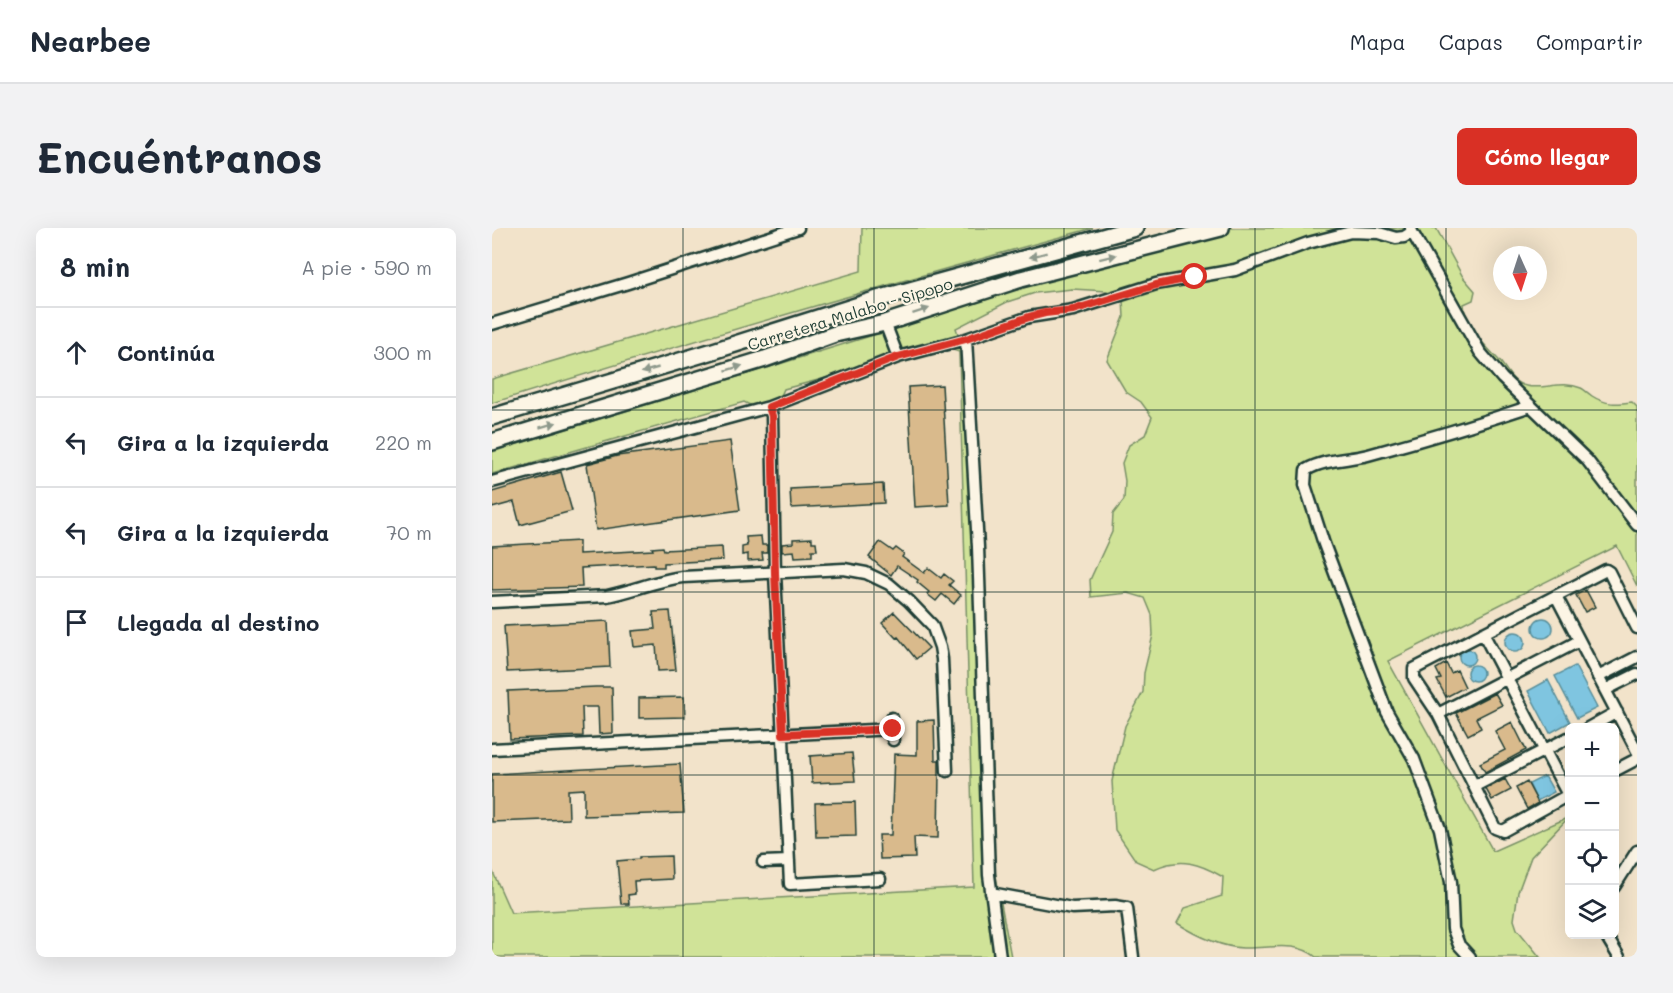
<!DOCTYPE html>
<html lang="es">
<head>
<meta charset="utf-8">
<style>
  :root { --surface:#fff; --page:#f2f2f3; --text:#1f2937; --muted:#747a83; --line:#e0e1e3; --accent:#d93025 }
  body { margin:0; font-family:Mali,sans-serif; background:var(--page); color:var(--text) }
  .controls { position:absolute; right:18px; bottom:18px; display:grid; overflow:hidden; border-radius:9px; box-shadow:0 6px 24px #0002 }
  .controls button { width:54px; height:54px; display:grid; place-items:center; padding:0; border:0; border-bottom:2px solid var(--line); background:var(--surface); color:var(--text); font:30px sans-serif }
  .compass { position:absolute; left:1001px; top:18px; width:54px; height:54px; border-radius:50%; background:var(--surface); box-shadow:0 6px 24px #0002; rotate:177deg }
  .stop { position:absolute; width:18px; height:18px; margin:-14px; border:4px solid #d93025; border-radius:50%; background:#fff }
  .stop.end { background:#d93025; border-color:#fff; box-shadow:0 2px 6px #0008 }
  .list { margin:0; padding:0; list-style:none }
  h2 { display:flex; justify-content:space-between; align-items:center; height:78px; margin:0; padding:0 24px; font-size:26px }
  h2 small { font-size:20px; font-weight:400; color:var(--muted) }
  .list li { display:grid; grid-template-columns:39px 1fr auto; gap:18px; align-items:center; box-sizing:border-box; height:90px; padding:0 24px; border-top:2px solid var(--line) }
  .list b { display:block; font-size:22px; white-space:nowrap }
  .list em { font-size:20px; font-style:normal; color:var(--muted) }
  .icon { flex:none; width:33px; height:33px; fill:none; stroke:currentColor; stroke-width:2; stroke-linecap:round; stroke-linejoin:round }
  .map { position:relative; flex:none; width:1145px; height:729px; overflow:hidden; border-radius:9px }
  header { display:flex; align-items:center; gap:36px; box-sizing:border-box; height:84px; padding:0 30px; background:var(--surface); border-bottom:2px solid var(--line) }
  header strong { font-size:28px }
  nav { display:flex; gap:33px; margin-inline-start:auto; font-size:21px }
  .intro { display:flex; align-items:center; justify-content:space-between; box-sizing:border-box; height:144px; padding:0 36px }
  h1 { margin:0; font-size:42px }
  .button { padding:15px 27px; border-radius:9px; background:var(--accent); color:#fff; font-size:21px; font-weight:700 }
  main { display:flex; gap:36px; padding:0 36px }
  aside { flex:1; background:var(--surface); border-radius:9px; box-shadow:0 6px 24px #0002 }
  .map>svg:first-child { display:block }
  .green { fill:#d0e398; stroke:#789066; stroke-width:1.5 }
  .water { fill:#7fc5e0; stroke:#598f9b; stroke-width:1.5 }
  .building { fill:#d9ba8c; stroke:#1f3d34; stroke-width:1.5 }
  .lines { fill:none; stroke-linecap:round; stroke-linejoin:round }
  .minor-casing { stroke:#1f3d34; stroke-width:15 }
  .highway-casing { stroke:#1f3d34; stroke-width:20 }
  .minor { stroke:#fcf5e5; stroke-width:10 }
  .highway { stroke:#fcf5e5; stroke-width:15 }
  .oneway { fill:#8e998c }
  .route { stroke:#d93025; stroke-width:8 }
  .grid { fill:none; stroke:#1f3d34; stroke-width:1.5; stroke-opacity:0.55 }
  .labels { text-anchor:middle; stroke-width:4.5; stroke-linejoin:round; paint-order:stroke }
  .street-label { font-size:16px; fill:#1f3d34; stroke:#fcf5e5 }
</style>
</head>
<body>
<header>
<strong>Nearbee</strong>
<nav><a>Mapa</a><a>Capas</a><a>Compartir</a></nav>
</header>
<div class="intro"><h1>Encuéntranos</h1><a class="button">Cómo llegar</a></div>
<main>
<aside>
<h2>8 min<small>A pie · 590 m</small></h2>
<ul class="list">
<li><svg class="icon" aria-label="ahead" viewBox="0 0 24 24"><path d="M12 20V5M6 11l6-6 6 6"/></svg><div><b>Continúa</b></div><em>300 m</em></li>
<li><svg class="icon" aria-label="left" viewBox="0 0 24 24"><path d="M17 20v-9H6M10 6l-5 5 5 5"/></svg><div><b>Gira a la izquierda</b></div><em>220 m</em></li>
<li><svg class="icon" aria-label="left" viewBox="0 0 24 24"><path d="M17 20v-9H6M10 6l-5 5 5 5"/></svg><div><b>Gira a la izquierda</b></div><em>70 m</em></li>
<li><svg class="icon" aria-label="arrive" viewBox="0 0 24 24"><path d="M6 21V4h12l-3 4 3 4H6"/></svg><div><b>Llegada al destino</b></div></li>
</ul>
</aside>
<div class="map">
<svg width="1145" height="729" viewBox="0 0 1145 729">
  <rect width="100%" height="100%" fill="#f2e3ca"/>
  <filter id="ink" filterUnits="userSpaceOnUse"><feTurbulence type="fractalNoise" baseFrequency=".0167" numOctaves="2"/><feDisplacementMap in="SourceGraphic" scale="12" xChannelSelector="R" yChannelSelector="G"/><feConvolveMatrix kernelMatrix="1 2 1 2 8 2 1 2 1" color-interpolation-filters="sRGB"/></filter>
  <g filter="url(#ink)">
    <path class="green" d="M370,0H601C399,55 199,113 0,175V151L369,43Z
      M709,0H944L971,49L983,63L981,72L972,76C973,99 990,114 1005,130C1015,140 1019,155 1034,158C1053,162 1070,152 1089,160C1093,162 1097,166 1100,168C1114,177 1125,176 1140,174L1145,179V358L1125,318L896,433L1001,623L1077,589L1039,629L1026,664L1022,692L1025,701L1048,729H824C803,712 777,721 751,720C728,719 704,707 685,695L693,680L730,668L731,649C707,635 689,629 662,641L644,633L623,602L620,553L633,498L651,464L652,445L661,407L660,387L653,370L636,365L599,369L598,352L620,304L621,286L632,272L633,253L630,235L637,217L653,207L660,189L649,174L634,164L615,132L632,89L631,72L615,63L580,61L543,65L515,74L464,100L479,144L487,270L503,643L519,729H0V642L19,685L482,659L467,124L453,119L292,161L280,188L252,174L0,246V224L375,109Z"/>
    <path class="water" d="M1041 400a10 10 0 1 1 20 0a10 10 0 1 1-20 0Z
      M1013 414a10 10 0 1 1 20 0a10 10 0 1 1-20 0Z
      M967 429a8 8 0 1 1 16 0a8 8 0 1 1-16 0Z
      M975 445a8 8 0 1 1 16 0a8 8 0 1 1-16 0Z
      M1083,438L1105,480L1085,490L1063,448Z
      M1056,452L1078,494L1058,505L1036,463Z
      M1053,548L1062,564L1045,573L1037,556Z"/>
    <path class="building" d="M450,157L457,277L423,279L416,159Z
      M238,213L248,282L104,302L95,236L125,228Z
      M69,244L80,283L28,297L22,274L0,280V264Z
      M391,256L392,275L299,280L298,261Z
      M269,308L270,317H275V325H270L271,332L256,333V326L250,327V319L255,318L254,309Z
      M320,310V314H324L325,322H320V328L303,329L302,323L290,324V316L301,315V311Z
      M87,313V326L161,322L160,320L171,319L172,322L230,319L231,332L172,335V339H162V336L89,340L90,359L0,362V318Z
      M388,314L401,323L404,320L412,326L410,329L432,345L436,340L449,350L452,346L461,353L457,357L469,367L462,376L450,366L444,373L435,366L437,364L425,354L426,352L405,338L399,347L377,329Z
      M1094,362L1103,379L1093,384L1084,367Z
      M178,383L184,442L166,443L164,417L142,419L140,403L163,401L161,384Z
      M402,384L437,420L424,431L406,409L404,410L390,395Z
      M116,393L118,439L15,444L12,398Z
      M954,435L959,445L965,442L973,459L954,469L945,452L949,451L944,441Z
      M104,459H120L121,505L107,506L106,479H90L91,508L18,511L16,463Z
      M1003,465L1010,477L984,490L989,500L976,507L964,485Z
      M192,469L193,489L147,490V470Z
      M442,492L443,532H447V543L446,610L422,609L423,630L388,631L387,607H399L402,526L425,527V493Z
      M1020,494L1034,522L993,544L988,535L1013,522L1003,503Z
      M360,525L363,553L320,555L318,528Z
      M188,536L192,585L92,588V561L76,562L77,591L0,594V546Z
      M1013,551L1019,562L1000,572L994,561Z
      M1035,554L1046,575L1035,581L1024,560Z
      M363,574L364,608L324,609L323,575Z
      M179,628L180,651L142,653L143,666L136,667L137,676H129L125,633L147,631V629Z"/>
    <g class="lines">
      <g class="minor-casing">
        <path id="minor" d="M920,4L988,124L1010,150L1095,232L1145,297
          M393,95L406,129
          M0,96L136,55L306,0
          M474,111L486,319L497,647L508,729
          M277,179L280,188L283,345L298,656L388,651
          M0,254L277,179L406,129L474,111L537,89L581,82L664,56L743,42L816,15L859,4L887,5L904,10L912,9L920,4L919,0
          M1064,368L1145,523
          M0,374L115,368C141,363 165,352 191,349L352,341L374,345L397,356L417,373L440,397L448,419L450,431L455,543
          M991,405L1076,567
          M1106,449L1145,429
          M1113,462L1145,446
          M946,486L1087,413
          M400,490L401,512
          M1096,500L1125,484
          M0,521L401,501
          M1122,543L1145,531
          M983,558L1078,509
          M1078,566L1011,603L1003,600L946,486L922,450V441L1114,342L1117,344L1145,400
          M271,634L297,633
          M1122,659L1145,623
          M499,665L580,680L623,678L635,680L641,729
          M1113,706L1127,729
          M978,729L967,717L961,701L959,654L948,601L922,531L895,484L832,316L813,257L814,242C832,231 856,232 876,227C931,212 985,196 1039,178"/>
      </g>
      <g class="highway-casing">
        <path id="highway" d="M0,189L218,124L389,70L643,0
          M0,214L273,131L343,106L393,95L529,51L729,0"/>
      </g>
      <use href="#minor" class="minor"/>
      <use href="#highway" class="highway"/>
    </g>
    <defs><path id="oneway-solid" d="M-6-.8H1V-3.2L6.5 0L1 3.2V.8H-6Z" transform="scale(1.5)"/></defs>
    <g class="oneway">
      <use href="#oneway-solid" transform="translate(546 27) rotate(165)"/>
      <use href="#oneway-solid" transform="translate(616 29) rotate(-14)"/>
      <use href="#oneway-solid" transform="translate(429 83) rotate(-18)"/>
      <use href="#oneway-solid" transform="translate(242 140) rotate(-17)"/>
      <use href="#oneway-solid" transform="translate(158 142) rotate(164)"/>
      <use href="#oneway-solid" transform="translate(56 197) rotate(-17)"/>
    </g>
  </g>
  <g class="lines" filter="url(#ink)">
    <path class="route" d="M401,501L291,506L283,345L280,188L277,179L406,129L474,111L537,89L553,85L581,82L664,57L703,49"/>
  </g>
  <path class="grid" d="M191,0V729M382,0V729M572,0V729M763,0V729M954,0V729M0,182H1145M0,364H1145M0,547H1078M1122,547H1145"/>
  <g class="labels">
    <g class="street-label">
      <text transform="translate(358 86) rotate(-17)" y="6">Carretera Malabo - Sipopo</text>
    </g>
  </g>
</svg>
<div class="controls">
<button>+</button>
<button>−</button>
<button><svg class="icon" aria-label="locate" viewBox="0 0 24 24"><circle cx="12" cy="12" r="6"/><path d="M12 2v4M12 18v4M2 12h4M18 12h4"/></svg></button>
<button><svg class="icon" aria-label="layers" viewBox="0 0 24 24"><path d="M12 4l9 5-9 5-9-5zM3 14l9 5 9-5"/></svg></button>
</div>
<svg class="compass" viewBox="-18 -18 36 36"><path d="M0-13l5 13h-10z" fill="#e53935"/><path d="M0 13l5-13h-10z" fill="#747a83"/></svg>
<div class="stop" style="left:703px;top:49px"></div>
<div class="stop end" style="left:401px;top:501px"></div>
</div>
</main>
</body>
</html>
